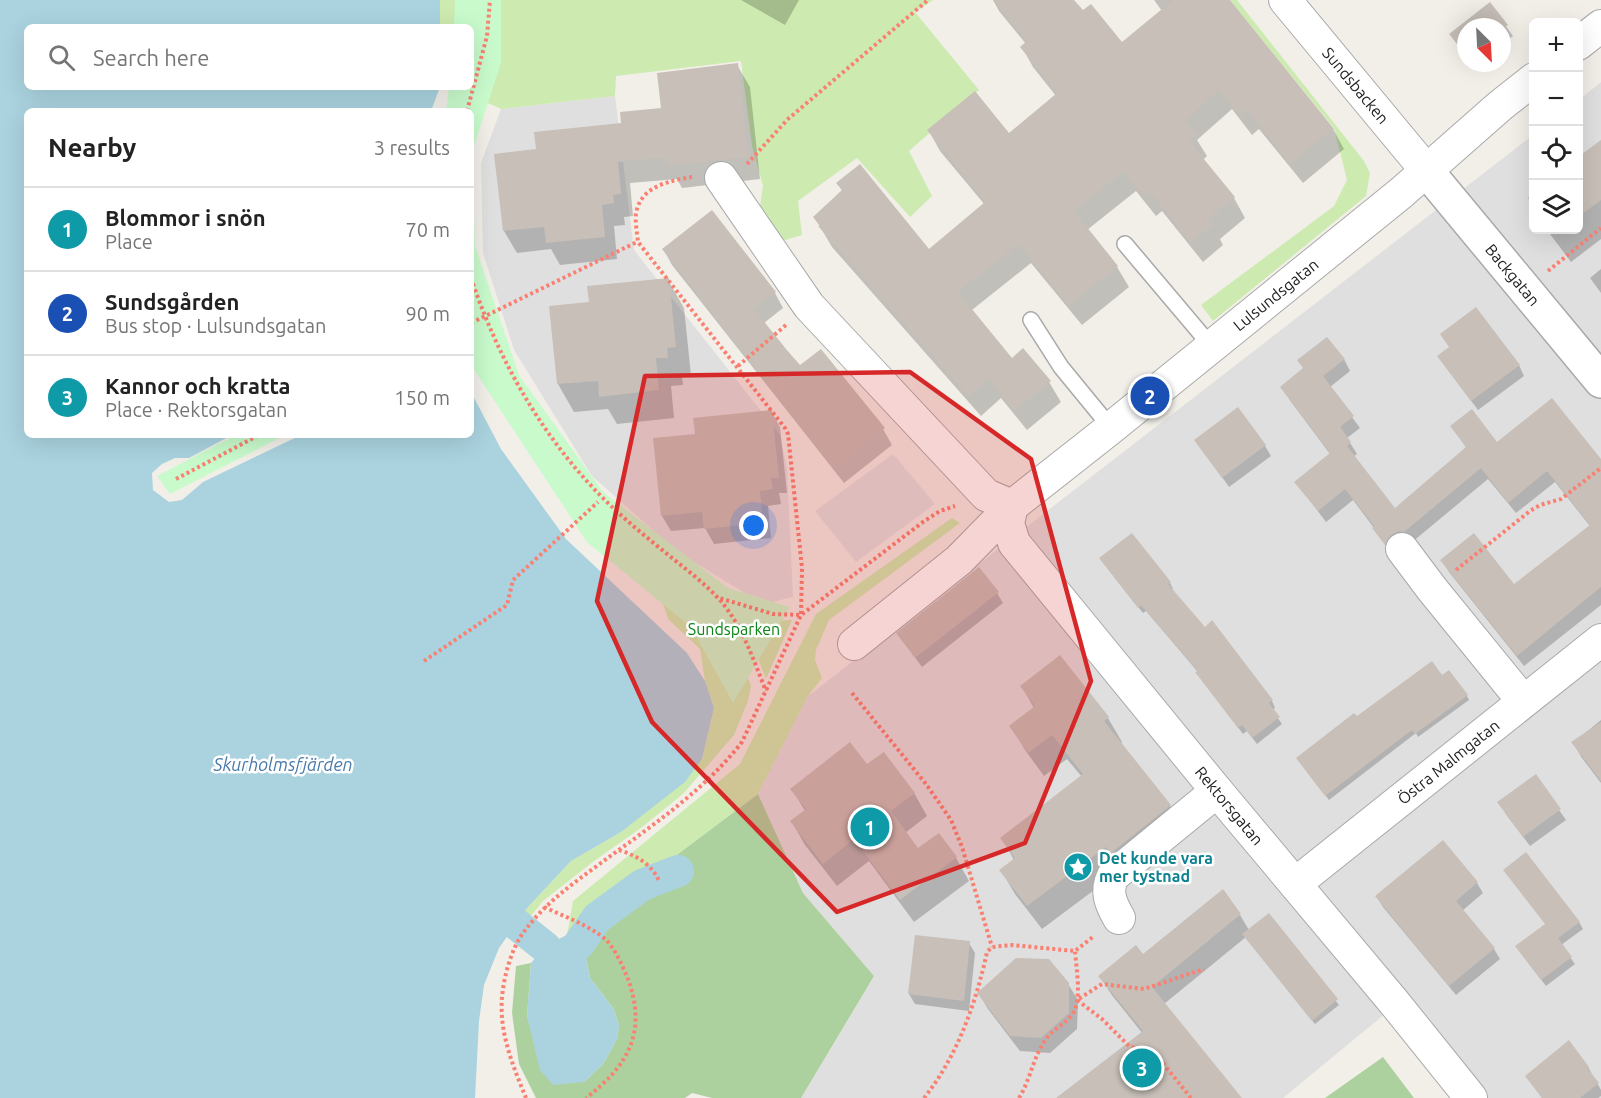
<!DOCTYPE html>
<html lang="en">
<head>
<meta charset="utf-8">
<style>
  :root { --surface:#fff; --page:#f6f6f6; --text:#222; --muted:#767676; --line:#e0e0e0; --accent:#2563eb }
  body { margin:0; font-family:Ubuntu,sans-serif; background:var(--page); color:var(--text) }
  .controls { position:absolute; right:18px; top:18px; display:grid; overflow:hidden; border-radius:9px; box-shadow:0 6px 24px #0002 }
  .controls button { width:54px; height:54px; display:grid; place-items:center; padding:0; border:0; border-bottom:2px solid var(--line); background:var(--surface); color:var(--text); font:30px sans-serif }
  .compass { position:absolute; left:1457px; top:18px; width:54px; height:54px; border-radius:50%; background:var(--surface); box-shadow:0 6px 24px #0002; rotate:156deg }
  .you { position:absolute; left:754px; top:526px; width:21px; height:21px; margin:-15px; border:4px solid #fff; border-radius:50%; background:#1a73e8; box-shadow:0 0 0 9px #1a73e833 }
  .badge { display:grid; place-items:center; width:39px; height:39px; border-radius:50%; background:var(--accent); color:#fff; font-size:20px; font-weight:700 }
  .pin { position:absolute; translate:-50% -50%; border:3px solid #fff; box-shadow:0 2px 6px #0006 }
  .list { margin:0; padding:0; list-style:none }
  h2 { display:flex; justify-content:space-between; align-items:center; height:78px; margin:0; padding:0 24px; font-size:26px }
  h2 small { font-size:20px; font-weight:400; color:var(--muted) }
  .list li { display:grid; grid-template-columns:39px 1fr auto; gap:18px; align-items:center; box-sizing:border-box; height:84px; padding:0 24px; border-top:2px solid var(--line) }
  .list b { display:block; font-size:22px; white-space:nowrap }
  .list p { margin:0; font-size:20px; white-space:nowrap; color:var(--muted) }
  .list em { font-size:20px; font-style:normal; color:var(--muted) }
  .icon { flex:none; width:33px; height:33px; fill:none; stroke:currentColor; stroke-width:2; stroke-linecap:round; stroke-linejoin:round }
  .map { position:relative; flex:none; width:1601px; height:1098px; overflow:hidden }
  .search { position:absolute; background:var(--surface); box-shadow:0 6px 24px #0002; left:24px; top:24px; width:450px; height:66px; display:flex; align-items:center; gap:15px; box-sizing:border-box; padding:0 21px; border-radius:9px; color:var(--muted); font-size:22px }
  .panel { position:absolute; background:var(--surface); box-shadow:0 6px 24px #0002; left:24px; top:108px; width:450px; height:330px; border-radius:9px }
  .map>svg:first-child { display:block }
  .residential { fill:#e0dfdf }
  .grass { fill:#cdebb0 }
  .forest { fill:#add19e }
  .park { fill:#c8facc }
  .parking { fill:#e2e2e2 }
  .water { fill:#aad3df }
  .shadow { fill:#0003 }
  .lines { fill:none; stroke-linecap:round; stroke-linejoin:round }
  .canal { stroke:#aad3df; stroke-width:32 }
  .building { fill:#c7bfb8 }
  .service-casing { stroke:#a9a9a9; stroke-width:18 }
  .minor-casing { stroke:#a9a9a9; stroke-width:34 }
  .tertiary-casing { stroke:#a9a9a9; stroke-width:36 }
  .path { stroke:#fa8072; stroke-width:4; stroke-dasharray:3 3; stroke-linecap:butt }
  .service { stroke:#fff; stroke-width:15 }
  .minor { stroke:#fff; stroke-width:32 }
  .tertiary { stroke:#fff; stroke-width:33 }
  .marked { fill:#d62828; fill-opacity:0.2; stroke:#d62828; stroke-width:4.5; stroke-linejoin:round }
  .labels { text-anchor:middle; stroke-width:5; stroke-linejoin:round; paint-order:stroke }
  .street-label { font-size:16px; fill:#222; stroke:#fff }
  .park-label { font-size:16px; fill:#0c8416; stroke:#fff }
  .culture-label { font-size:16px; font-weight:bold; fill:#0d838f; stroke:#fff; text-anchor:start }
  .water-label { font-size:18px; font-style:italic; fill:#4a7aab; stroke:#fff }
</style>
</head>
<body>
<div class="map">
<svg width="1601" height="1098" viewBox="0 0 1601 1098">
  <rect width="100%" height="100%" fill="#f2efe9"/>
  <path class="residential" d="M1601,82V1098H1472L1397,1004L1283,1098H801L874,976L803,893L758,794L808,696L1533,135L1534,230H1578L1579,100Z
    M615,96L634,250L780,435L787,469L793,597L772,602L745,593L676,551L592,476L514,350L483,253L481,163L501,109Z"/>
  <path class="grass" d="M440,0H933L915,12L979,90L909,151L932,196L910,217L857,158L798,201L802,235L769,245L758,220L763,186L752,146L741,61L616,76L615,96L501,109L452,87H471V27H440Z
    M1230,0H1237L1364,161L1370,173L1366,196L1213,321L1201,305L1334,206L1347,180L1334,128Z
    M952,518L960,523L829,620L816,650L815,660L822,678L808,696L758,794L601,912L584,948L567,935L573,901L740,764L816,614Z
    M658,589L727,636L751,685L748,701L734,735L683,794L641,828L594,861L543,901L521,928L516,924L528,907L571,861L621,832L702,759L714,708L705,681L700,649L668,619Z
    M792,620L766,679L753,646L769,621Z"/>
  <path class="forest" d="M758,794L803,893L874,976L801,1098H712L692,1093L685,1098H536L519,1064L512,1013L516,966L531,963L527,1017L584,1082L603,1064L617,1039L619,1025L613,1008L590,978L584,948L601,912Z
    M1383,1057L1414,1098H1325Z"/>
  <path class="park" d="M455,0H501V63L472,152L475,246L519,375L603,492L728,588L790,607L733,703L691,627L587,542L471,365V111H446L449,87H471V27H454Z
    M236,435H285L170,494L157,476Z"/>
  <path class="parking" d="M893,454L935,504L856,562L815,511Z"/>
  <path class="water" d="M0,0H440V27H27V87H440L431,111H27V435H232L189,458H175L162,464L152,473L153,490L169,502L182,500L203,482L301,435H471V392L501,449L566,539L687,653L705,681L714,708L702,759L685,782L621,832L571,861L528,907L499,948L484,985L479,1021L475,1098H0Z
    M567,935L584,948L590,978L613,1008L619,1025L617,1039L603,1064L584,1082L553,1085L540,1070L527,1016L531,963L548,944Z"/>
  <path class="shadow" d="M741,0H799L785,25Z
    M993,0H1072L1083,12L1121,44L1162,11L1154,0H1228L1333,129L1344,149L1303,183L1259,129L1252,135L1232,109L1197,140L1207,156L1203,160L1234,198L1245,218L1220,239L1223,245L1203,262L1162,211L1156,216L1136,191L1087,230L1117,267L1129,287L1082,325L1031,263L972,310L1011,360L1049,382L1061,402L1027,430L1001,398L981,416L832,247L815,218L843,192L838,184L929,251L985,205L940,151L929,131L1009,135L1056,96L1033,67L1022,47L1026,44L999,11Z
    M1490,4L1513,36L1502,44V27H1466V56L1451,35Z
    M737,65L750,87L760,179L682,188L677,179L630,183L633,216L624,217L625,225L614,226L617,259L560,265L551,249L517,253L504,231L538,151L623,124L662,109Z
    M1601,141V239L1571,262L1547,230H1578V159Z
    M1534,193V208L1528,198Z
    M664,250L775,293L783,308L764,323L800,367L821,351L883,429L892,445L844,483L672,265Z
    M1601,269V293L1590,278Z
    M668,280L684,308L691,375L682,376L683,385L671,386L674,418L617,424L608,409L574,412L558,384L550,308L590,304Z
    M1344,359L1350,371L1330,387L1360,428L1347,438L1357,454L1353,457L1395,510L1467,449L1452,426L1496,444L1601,460V605L1524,666L1449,572L1442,560L1514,586L1590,526L1555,482L1516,513L1488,479L1411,543L1392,555L1374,528L1353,500L1326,522L1296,482L1330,454L1289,399Z
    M1519,365L1524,376L1478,410L1445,366Z
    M771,411L780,427L787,493H779L781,504L768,506L771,538L714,544L705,528L671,531L662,516Z
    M1196,440L1265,446L1271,456L1229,487Z
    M1105,565L1170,583L1173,589L1171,591L1204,629L1212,622L1272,701L1275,708L1272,710L1282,724L1257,744L1247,731L1243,734L1201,679L1198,672L1146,611L1143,613Z
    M997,593L1003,603L922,667L898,634Z
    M1060,657L1108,718L1122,742L1120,744L1170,806L1184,830L1121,870L1042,929L1015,894L1001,870L1014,860L1002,838L1082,777L1067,759L1044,776L1025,750L1011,726L1034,708L1022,687Z
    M1442,677L1467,696L1469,700L1418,737L1416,733L1329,800L1300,762L1356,718Z
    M1601,720V783L1582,758L1573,743Z
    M1535,776L1566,820L1530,846L1505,813Z
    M792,789L914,793L927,816L905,833L918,850L938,835L956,858L969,881L914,922L869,861L837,886L805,845L792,822L805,811Z
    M1443,842L1477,883L1483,893L1462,911L1494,949L1500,959L1456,995L1383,907L1377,897Z
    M1240,915L1249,930L1269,915L1339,1005L1315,1024L1246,937L1164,1004L1240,1098H1058L1143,1034L1111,994L1100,976Z
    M1579,922L1583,929L1561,945L1575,964L1546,986L1521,953Z
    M969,943L975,953L969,1011L915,1004L909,994Z
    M1068,984L1078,1000L1077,1029L1050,1053L1020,1051L988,1009L979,994Z
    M1588,1067L1601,1090V1096L1598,1098H1542L1527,1076Z"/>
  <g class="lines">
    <path class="canal" d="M516,924L545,947
      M579,944L597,918L642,885L678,871"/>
  </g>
  <path class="building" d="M993,0H1074L1083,10L1091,4L1122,42L1173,0H1230L1334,129L1290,164L1247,110L1240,116L1219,90L1185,121L1197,135L1189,141L1235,197L1208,219L1213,225L1191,243L1150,192L1144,197L1123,172L1074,211L1118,266L1069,306L1019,244L958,292L1012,358L1023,348L1051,381L1014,411L988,379L968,397L818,226H820L813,217L842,190L836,183L860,164L929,249L985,202L927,130L975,91L1009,133L1057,93L1020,47L1027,41Z
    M1490,2L1508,25L1502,29V27H1466V55L1449,34Z
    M738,63L748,157L667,166L666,157L618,162L621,194L613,195L614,203L602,205L605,237L546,243L544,227L503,231L494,154L536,149L534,132L621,123L620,112L661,108L657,73Z
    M1601,140V200L1578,217V157Z
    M712,210L776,292L754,309L786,349L800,365L821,349L885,428L834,469L662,249Z
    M669,278L676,347L667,348L668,358H656L659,390L599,397L598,381L557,384L549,306L589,302L587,286Z
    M1476,307L1520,365L1471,401L1437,356L1449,347L1440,334Z
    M1327,337L1345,359L1323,376L1354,416L1340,427L1351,442L1347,446L1395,508L1466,447L1450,426L1472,409L1497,442L1552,398L1601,459V587L1517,656L1440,560L1474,533L1514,584L1590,525L1547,471L1508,503L1481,468L1404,532L1399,531L1391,535L1385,545L1372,528L1374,526L1345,489L1318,511L1294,482L1330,453L1280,387L1303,368L1297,360Z
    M1238,407L1266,445L1222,478L1194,440Z
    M772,410L779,478H771L773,489L760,491L763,523L704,529L702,512L661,516L653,438L695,434L693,418Z
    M1132,533L1171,582L1168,584L1205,627L1212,620L1273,700L1269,703L1280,717L1252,738L1242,725L1238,728L1195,672L1198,671L1141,605L1138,608L1099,558Z
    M979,567L999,592L915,658L896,633Z
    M1060,655L1109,717L1104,721L1171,805L1111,853L1106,847L1027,906L999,870L1015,858L1000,838L1083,774L1052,735L1028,753L1009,726L1035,706L1020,686Z
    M1432,661L1442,675L1449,670L1468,695L1415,734L1412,730L1325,796L1296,758L1354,713L1357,716Z
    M1601,722V781L1571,742Z
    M850,742L867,764L884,752L915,793L891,811L918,848L939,833L957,857L900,900L854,839L823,864L790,821L806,809L790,789Z
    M1536,774L1561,809L1523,837L1497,802Z
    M1443,840L1478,882L1456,901L1495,948L1449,986L1375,896Z
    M1526,852L1580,922L1558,938L1572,957L1541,980L1515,946L1545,924L1503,870Z
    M1223,889L1241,914L1152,987L1242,1098H1056L1143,1031L1098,976L1136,945L1143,954Z
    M1269,913L1338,999L1312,1021L1242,934Z
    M915,935L970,941L964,1001L908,994Z
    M1016,958L1049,959L1069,983V1013L1041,1038L1010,1036L977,993Z
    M1569,1040L1589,1067L1587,1068L1599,1083L1580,1098H1542L1525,1076Z"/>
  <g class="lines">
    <g class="service-casing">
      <path id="service" d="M1125,244L1212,347
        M1031,320L1061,367L1111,428"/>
    </g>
    <g class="minor-casing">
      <g id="minor">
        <path id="s1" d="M1285,0L1426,170"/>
        <path d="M1578,44L1601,26"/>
        <path d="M721,178L809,306L986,495L1012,506"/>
        <path id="s2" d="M1012,506L1008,523L1014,543L1217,791L1393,1001L1471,1098"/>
        <path d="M1402,549L1432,589L1523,701"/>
        <path id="s3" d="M854,644L959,560L1012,506L1111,428L1401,193L1501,105L1534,79"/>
        <path id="s4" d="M1295,884L1601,640"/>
        <path d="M1119,918C1111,904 1105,892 1113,876L1217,791"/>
      </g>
    </g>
    <g class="tertiary-casing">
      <g id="tertiary">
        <path id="s5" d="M1426,170L1601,381"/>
      </g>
    </g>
    <path class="path" d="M467,111L487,36L490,0
      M747,164L788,119L928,0
      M692,177C669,181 641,186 636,213C635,222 637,233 638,242L785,428L788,434L802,568L801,615L773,614L719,598
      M1548,271L1601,228
      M471,278C498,358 539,432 598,493C622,518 650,540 677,562C691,573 706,585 718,598C742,624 753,659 766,691
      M471,323L637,242
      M738,366L786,325
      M176,479L259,435
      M1456,570L1530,511L1540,505L1561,499L1601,468
      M424,661L507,605L513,580L598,502
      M852,693L926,784L951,820L962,847L992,947
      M619,850C635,855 652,864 659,881
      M544,907C565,917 587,924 605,939C615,948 623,967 628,979C647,1032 629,1065 586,1098
      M526,1098C513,1066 499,1033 502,997C504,976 511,950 523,933C544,904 572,884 601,863C650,827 704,791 742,742L801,615L923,522L940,511L955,506
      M924,1098C957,1057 976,1003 987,952L992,947L1012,945L1075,951L1094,936
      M1019,1098C1030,1080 1033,1059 1044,1042C1051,1030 1063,1026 1071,1016C1083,1003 1076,967 1075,951
      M1191,1098L1157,1056L1129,1046L1102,1019L1077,1000L1102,984L1144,989L1204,969"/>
    <use href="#service" class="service"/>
    <use href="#minor" class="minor"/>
    <use href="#tertiary" class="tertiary"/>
  </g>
  <path class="marked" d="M910,372L1031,459L1091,681L1025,843L837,912L652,722L597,601L645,376Z"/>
  <defs>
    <g id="sight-disc" transform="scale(1.5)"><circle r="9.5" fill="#0f9aa8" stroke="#fff"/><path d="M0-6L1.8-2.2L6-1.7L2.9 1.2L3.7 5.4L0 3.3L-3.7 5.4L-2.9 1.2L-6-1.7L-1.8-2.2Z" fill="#fff"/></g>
  </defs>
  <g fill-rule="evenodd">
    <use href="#sight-disc" x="1078" y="867"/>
  </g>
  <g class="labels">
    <g class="street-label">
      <text dy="6" stroke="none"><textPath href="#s1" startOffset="111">Sundsbacken</textPath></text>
      <text dy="6" stroke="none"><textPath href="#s5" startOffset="136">Backgatan</textPath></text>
      <text dy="6" stroke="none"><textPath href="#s3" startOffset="548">Lulsundsgatan</textPath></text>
      <text dy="6" stroke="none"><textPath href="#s4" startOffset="196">Östra Malmgatan</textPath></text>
      <text dy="6" stroke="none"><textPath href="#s2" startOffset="378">Rektorsgatan</textPath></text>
    </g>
    <g class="park-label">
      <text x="734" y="635">Sundsparken</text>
    </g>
    <g class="culture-label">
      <text x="1099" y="864">Det kunde vara<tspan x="1099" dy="18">mer tystnad</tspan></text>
    </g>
    <g class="water-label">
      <text x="283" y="771">Skurholmsfjärden</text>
    </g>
  </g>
</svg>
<div class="controls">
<button>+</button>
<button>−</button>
<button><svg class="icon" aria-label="locate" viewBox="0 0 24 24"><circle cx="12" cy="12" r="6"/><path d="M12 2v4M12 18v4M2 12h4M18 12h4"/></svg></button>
<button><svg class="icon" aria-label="layers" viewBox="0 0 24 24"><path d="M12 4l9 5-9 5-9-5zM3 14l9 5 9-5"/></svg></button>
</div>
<svg class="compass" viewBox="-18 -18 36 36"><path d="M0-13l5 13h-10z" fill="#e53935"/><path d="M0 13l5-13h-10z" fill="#767676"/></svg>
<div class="you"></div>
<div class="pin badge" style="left:870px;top:827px;background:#0f9aa8">1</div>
<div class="pin badge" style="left:1150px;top:396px;background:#1a4fb4">2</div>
<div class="pin badge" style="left:1142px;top:1068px;background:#0f9aa8">3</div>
<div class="search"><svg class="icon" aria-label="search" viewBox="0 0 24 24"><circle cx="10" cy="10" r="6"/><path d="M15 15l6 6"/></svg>Search here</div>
<section class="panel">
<h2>Nearby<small>3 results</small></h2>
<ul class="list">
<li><span class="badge" style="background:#0f9aa8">1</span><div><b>Blommor i snön</b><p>Place</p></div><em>70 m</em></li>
<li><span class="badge" style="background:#1a4fb4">2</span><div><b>Sundsgården</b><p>Bus stop · Lulsundsgatan</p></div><em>90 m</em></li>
<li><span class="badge" style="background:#0f9aa8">3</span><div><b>Kannor och kratta</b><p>Place · Rektorsgatan</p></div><em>150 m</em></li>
</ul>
</section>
</div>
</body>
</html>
